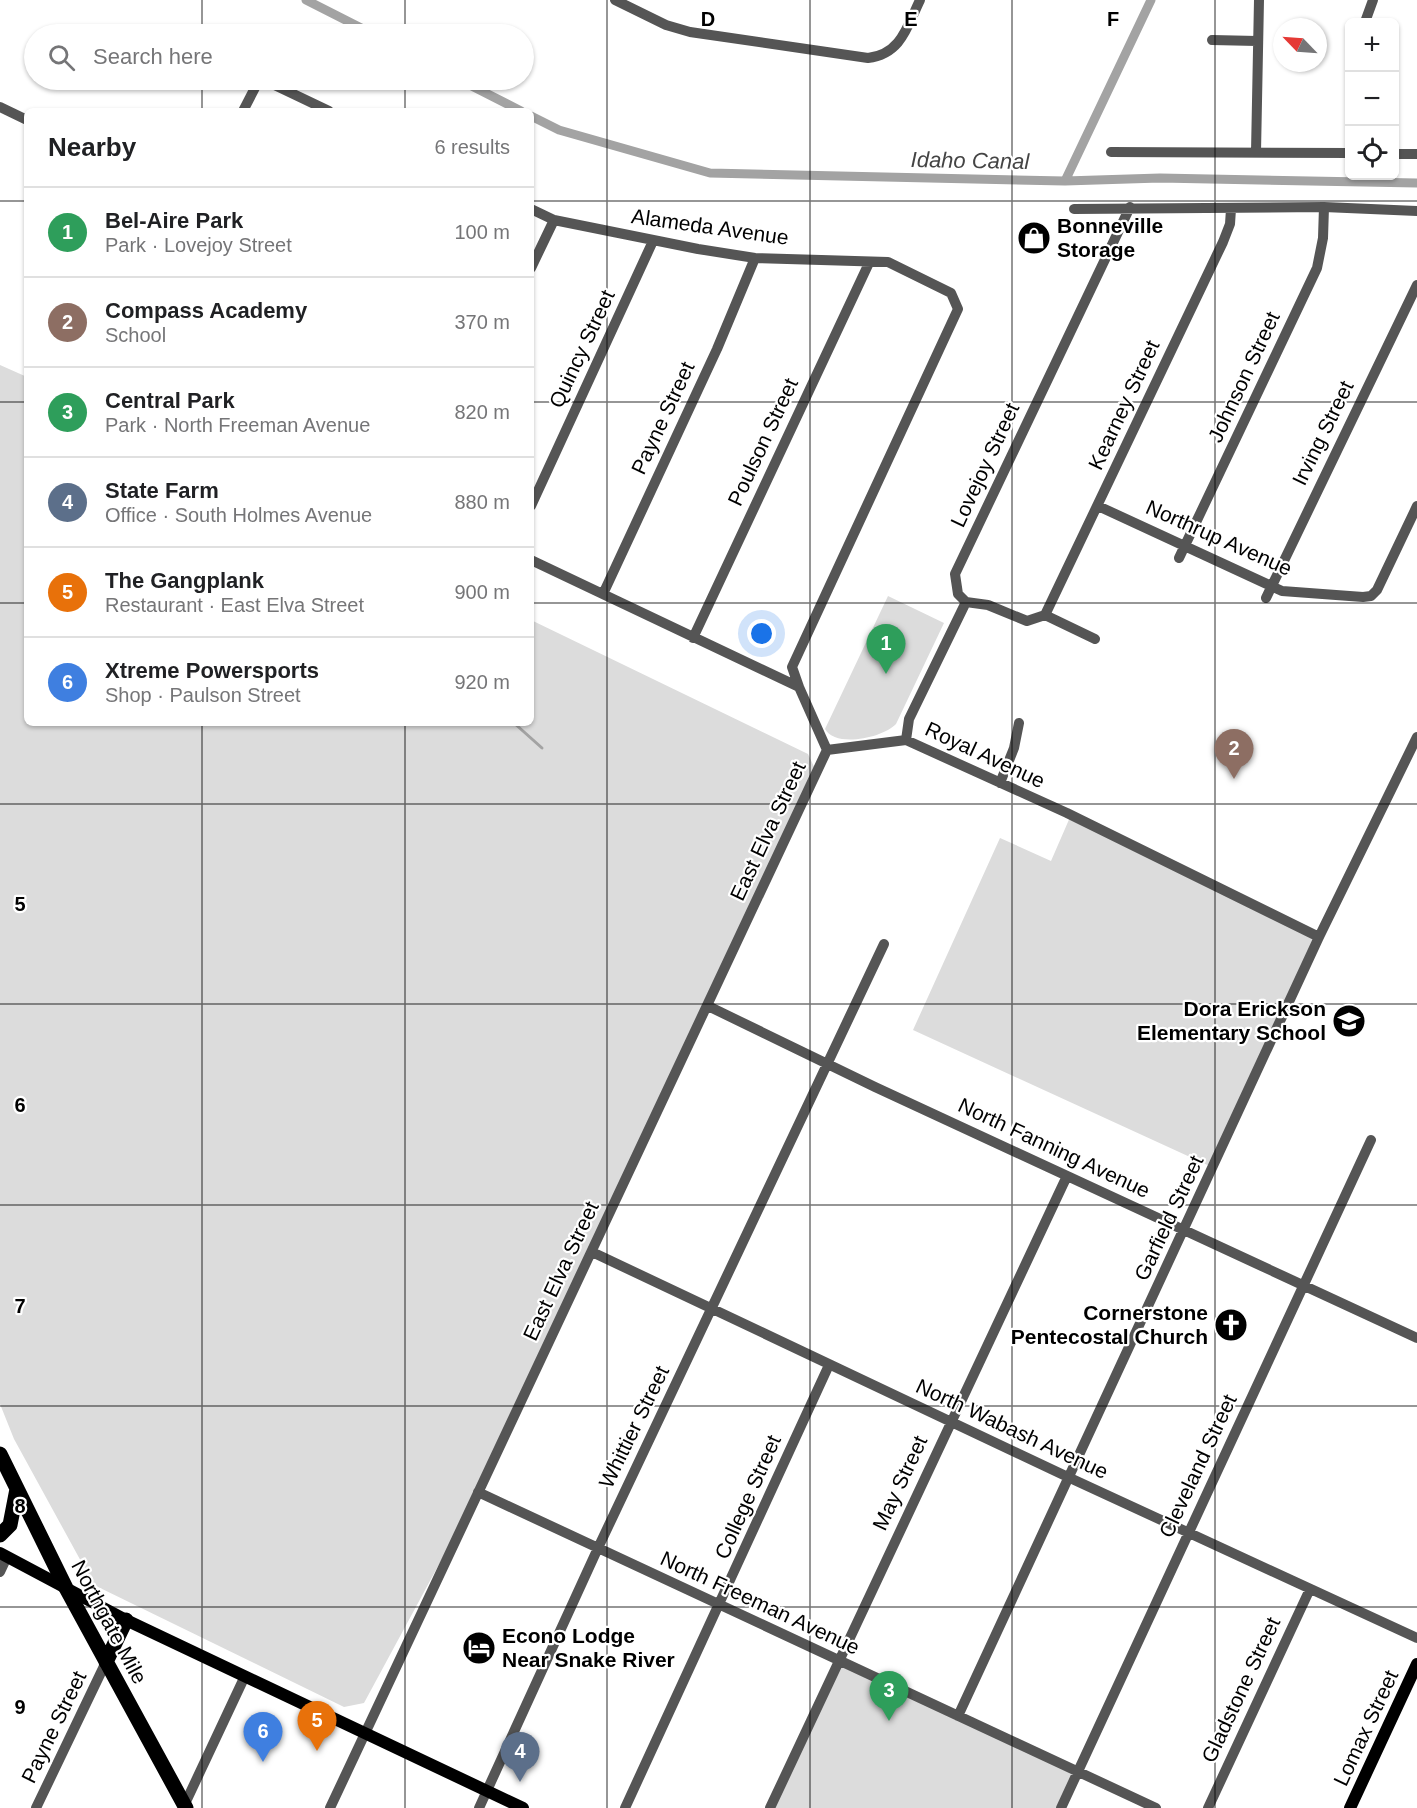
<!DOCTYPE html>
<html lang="en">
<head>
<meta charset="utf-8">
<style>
  :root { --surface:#fff; --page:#f2f2f2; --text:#202124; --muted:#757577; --line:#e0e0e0; --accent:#000 }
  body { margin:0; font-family:Helvetica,sans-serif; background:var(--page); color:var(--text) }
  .controls { position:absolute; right:18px; top:18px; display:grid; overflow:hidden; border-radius:9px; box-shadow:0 2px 4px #0004 }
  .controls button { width:54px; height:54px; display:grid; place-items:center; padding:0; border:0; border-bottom:2px solid var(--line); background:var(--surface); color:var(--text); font:30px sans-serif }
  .compass { position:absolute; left:1273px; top:18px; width:54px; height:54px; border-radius:50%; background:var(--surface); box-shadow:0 2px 4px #0004; rotate:295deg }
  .you { position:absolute; left:762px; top:634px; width:21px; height:21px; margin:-15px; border:4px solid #fff; border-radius:50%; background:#1a73e8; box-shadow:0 0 0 9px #1a73e833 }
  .badge { display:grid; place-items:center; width:39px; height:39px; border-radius:50%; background:var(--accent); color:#fff; font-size:20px; font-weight:700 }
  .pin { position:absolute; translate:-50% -50px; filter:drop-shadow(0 2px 3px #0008) }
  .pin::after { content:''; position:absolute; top:32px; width:21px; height:18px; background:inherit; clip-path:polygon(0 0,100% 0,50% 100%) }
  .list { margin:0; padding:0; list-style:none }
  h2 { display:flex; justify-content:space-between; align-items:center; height:78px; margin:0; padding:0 24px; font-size:26px }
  h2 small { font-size:20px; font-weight:400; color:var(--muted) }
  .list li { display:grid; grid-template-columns:39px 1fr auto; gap:18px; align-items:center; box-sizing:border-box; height:90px; padding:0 24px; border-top:2px solid var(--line) }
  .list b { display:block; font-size:22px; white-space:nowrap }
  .list p { margin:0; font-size:20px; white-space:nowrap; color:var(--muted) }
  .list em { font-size:20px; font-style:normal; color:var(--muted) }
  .icon { flex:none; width:33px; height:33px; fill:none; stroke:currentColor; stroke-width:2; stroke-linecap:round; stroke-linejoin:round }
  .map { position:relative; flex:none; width:1417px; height:1808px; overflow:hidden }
  .search { position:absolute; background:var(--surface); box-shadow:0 2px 4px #0004; left:24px; top:24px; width:510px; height:66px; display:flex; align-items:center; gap:15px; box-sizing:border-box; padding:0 21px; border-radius:33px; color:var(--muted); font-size:22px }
  .panel { position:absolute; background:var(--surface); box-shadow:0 2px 4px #0004; left:24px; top:108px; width:510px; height:618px; border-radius:9px }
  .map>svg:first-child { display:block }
  .green { fill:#dcdcdc }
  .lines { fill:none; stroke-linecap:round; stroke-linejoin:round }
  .stream { stroke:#a3a3a3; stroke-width:3 }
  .canal { stroke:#a3a3a3; stroke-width:9 }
  .minor { stroke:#555; stroke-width:10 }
  .major { stroke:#000; stroke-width:12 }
  .highway { stroke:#000; stroke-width:15 }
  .grid { fill:none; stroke:#000; stroke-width:1.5; stroke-opacity:0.55 }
  .labels { text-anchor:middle; stroke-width:4.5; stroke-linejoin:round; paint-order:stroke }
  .poi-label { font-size:21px; font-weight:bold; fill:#000; stroke:#fff; text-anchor:start }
  .street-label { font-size:21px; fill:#000; stroke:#fff }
  .water-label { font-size:22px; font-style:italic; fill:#444; stroke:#fff }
  .grid-label { font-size:20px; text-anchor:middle; font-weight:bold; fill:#000; stroke:#fff; stroke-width:4.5; stroke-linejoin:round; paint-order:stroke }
</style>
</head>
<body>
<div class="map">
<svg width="1417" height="1808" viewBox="0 0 1417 1808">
  <rect width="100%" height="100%" fill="#fff"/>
  <path class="green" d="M0,365L27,377V723H531V620L808,754L817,773L478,1492L364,1703L344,1707L94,1585L14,1439L0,1404Z
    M888,596L944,623L896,724C883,738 835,748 825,729Z
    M1071,815L1319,937L1214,1168L913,1030L1000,838L1051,861Z
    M838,1662L1077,1773L1061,1808H770Z"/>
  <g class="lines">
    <path class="stream" d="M514,723L542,748"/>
    <path class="canal" d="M306,0L373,34
      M460,80L521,111
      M531,116L559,130L710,173L1065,181L1160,178L1417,183
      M1065,181L1151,0"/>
    <path class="minor" d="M615,0L666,25L690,32L868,58C901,54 907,27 920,0
      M1365,22L1373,0
      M1212,40L1257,41
      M264,80L329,111
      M0,107L27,120
      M243,111L259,80
      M1111,152L1350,153
      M1256,152L1259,0
      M1394,154H1417
      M531,209L554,220L698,249L755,258L888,262L951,293L958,309L792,667L799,687
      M1074,209L1324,207L1417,211
      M531,268L554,220
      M531,506L653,241
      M1098,506L1282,591L1363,597L1371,596L1377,590L1417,506
      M1179,558L1317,268L1323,238L1324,207
      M531,560L799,687L827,750
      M603,594L717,349L755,258
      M1266,598L1417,285
      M966,602L958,594L955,574L1130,207
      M966,602L988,605L1027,621L1045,615L1095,639
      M1045,615L1223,242L1230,224L1231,209
      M693,638L869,263
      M906,740L909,719L966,602
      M827,750L906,740L1067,813L1319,937
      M1000,783L1014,748L1019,723
      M708,1006L875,1087L1417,1338
      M592,1252L1070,1478L1417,1638
      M478,1492L1156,1808
      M0,1572L7,1557
      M958,1716L1319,937L1417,737
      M36,1808L106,1662
      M183,1808L245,1676
      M330,1808L827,750
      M479,1808L598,1548L884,944
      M625,1808L829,1365
      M770,1808L1067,1176
      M1061,1808L1371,1140
      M1208,1808L1310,1589"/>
    <path class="major" d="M0,1553L126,1620L523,1808
      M1350,1808L1417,1664"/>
    <path class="highway" d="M0,1454L66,1588L186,1808
      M0,1535L10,1525L17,1489
      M106,1662L126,1620"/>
  </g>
  <path class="grid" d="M202,0V34M405,0V34M607,0V1808M810,0V1808M1012,0V1808M1215,0V1808M202,80V111M405,80V111M0,201H27M531,201H1417M0,402H27M531,402H1417M0,603H27M531,603H1417M202,723V1808M405,723V1808M0,804H1417M0,1004H1417M0,1205H1417M0,1406H1417M0,1607H1417"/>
  <defs>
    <g id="shop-disc" transform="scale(1.725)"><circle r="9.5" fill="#000" stroke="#fff"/><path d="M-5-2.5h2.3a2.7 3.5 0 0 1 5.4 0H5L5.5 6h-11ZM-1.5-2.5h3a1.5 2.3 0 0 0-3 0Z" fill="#fff"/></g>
    <g id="school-disc" transform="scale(1.725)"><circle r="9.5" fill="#000" stroke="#fff"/><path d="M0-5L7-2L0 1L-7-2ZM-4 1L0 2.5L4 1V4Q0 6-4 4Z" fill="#fff"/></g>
    <g id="church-disc" transform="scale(1.725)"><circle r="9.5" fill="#000" stroke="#fff"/><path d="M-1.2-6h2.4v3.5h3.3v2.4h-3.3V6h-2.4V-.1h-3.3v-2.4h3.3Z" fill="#fff"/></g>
    <g id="hotel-disc" transform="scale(1.725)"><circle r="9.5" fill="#000" stroke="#fff"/><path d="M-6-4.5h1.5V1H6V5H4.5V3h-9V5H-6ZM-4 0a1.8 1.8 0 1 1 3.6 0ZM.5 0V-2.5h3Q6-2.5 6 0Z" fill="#fff"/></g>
  </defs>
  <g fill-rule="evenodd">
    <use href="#shop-disc" x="1034" y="238"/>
    <use href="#school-disc" x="1349" y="1021"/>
    <use href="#church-disc" x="1231" y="1325"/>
    <use href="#hotel-disc" x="479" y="1648"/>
  </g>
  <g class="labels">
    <g class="poi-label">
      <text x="1057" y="233">Bonneville<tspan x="1057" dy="24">Storage</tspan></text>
      <text x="1326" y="1016" text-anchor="end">Dora Erickson<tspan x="1326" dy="24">Elementary School</tspan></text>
      <text x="1208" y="1320" text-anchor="end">Cornerstone<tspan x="1208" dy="24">Pentecostal Church</tspan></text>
      <text x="502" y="1643">Econo Lodge<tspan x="502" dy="24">Near Snake River</tspan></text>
    </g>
    <g class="street-label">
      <text transform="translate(710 227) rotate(8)" y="7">Alameda Avenue</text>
      <text transform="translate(582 349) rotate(-65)" y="7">Quincy Street</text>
      <text transform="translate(1244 377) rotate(-65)" y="7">Johnson Street</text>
      <text transform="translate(1124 405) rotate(-65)" y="7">Kearney Street</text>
      <text transform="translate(663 418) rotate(-65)" y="7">Payne Street</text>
      <text transform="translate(1323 433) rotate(-64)" y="7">Irving Street</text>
      <text transform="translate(763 442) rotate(-65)" y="7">Poulson Street</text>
      <text transform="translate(985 465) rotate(-65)" y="7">Lovejoy Street</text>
      <text transform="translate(1219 538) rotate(24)" y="7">Northrup Avenue</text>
      <text transform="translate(985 755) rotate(25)" y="7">Royal Avenue</text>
      <text transform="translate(768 831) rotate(-65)" y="7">East Elva Street</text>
      <text transform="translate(1054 1148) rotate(25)" y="7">North Fanning Avenue</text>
      <text transform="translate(1169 1218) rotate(-65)" y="7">Garfield Street</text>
      <text transform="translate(561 1271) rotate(-65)" y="7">East Elva Street</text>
      <text transform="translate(634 1427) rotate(-64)" y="7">Whittier Street</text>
      <text transform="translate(1012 1429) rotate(25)" y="7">North Wabash Avenue</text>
      <text transform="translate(1198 1466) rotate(-65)" y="7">Cleveland Street</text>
      <text transform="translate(900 1483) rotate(-65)" y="7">May Street</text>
      <text transform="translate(748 1497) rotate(-66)" y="7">College Street</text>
      <text transform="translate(760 1603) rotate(25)" y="7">North Freeman Avenue</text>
      <text transform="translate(109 1622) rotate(62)" y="7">Northgate Mile</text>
      <text transform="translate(1241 1690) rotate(-65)" y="7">Gladstone Street</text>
      <text transform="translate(54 1727) rotate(-64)" y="7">Payne Street</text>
      <text transform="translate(1366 1728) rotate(-65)" y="7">Lomax Street</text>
    </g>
    <g class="water-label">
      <text transform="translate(970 160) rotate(1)" y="8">Idaho Canal</text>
    </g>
  </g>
  <g class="grid-label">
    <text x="708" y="26">D</text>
    <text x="911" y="26">E</text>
    <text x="1113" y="26">F</text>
    <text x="20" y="911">5</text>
    <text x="20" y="1112">6</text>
    <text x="20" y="1313">7</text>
    <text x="20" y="1513">8</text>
    <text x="20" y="1714">9</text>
  </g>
</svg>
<div class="controls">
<button>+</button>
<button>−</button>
<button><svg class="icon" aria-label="locate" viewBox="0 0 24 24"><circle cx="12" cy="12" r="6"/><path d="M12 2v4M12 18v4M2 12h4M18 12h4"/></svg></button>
</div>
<svg class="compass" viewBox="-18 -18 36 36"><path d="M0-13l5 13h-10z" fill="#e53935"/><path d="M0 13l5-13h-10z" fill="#757577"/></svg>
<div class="you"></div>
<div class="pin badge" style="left:886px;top:674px;background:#2e9e5b">1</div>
<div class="pin badge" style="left:1234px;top:779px;background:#8d6e63">2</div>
<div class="pin badge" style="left:889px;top:1721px;background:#2e9e5b">3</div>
<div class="pin badge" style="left:520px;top:1782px;background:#5c6f8a">4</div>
<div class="pin badge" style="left:317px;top:1751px;background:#e8710a">5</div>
<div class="pin badge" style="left:263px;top:1762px;background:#3f7fe0">6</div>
<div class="search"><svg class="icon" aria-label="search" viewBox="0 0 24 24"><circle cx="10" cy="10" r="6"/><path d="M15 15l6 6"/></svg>Search here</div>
<section class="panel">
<h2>Nearby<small>6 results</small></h2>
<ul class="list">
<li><span class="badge" style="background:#2e9e5b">1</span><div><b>Bel-Aire Park</b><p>Park · Lovejoy Street</p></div><em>100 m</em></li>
<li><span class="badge" style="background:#8d6e63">2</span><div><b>Compass Academy</b><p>School</p></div><em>370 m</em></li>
<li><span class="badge" style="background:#2e9e5b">3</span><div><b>Central Park</b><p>Park · North Freeman Avenue</p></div><em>820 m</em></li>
<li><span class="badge" style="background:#5c6f8a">4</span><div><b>State Farm</b><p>Office · South Holmes Avenue</p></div><em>880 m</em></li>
<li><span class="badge" style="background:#e8710a">5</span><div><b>The Gangplank</b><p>Restaurant · East Elva Street</p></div><em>900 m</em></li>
<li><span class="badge" style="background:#3f7fe0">6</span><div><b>Xtreme Powersports</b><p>Shop · Paulson Street</p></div><em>920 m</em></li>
</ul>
</section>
</div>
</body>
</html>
